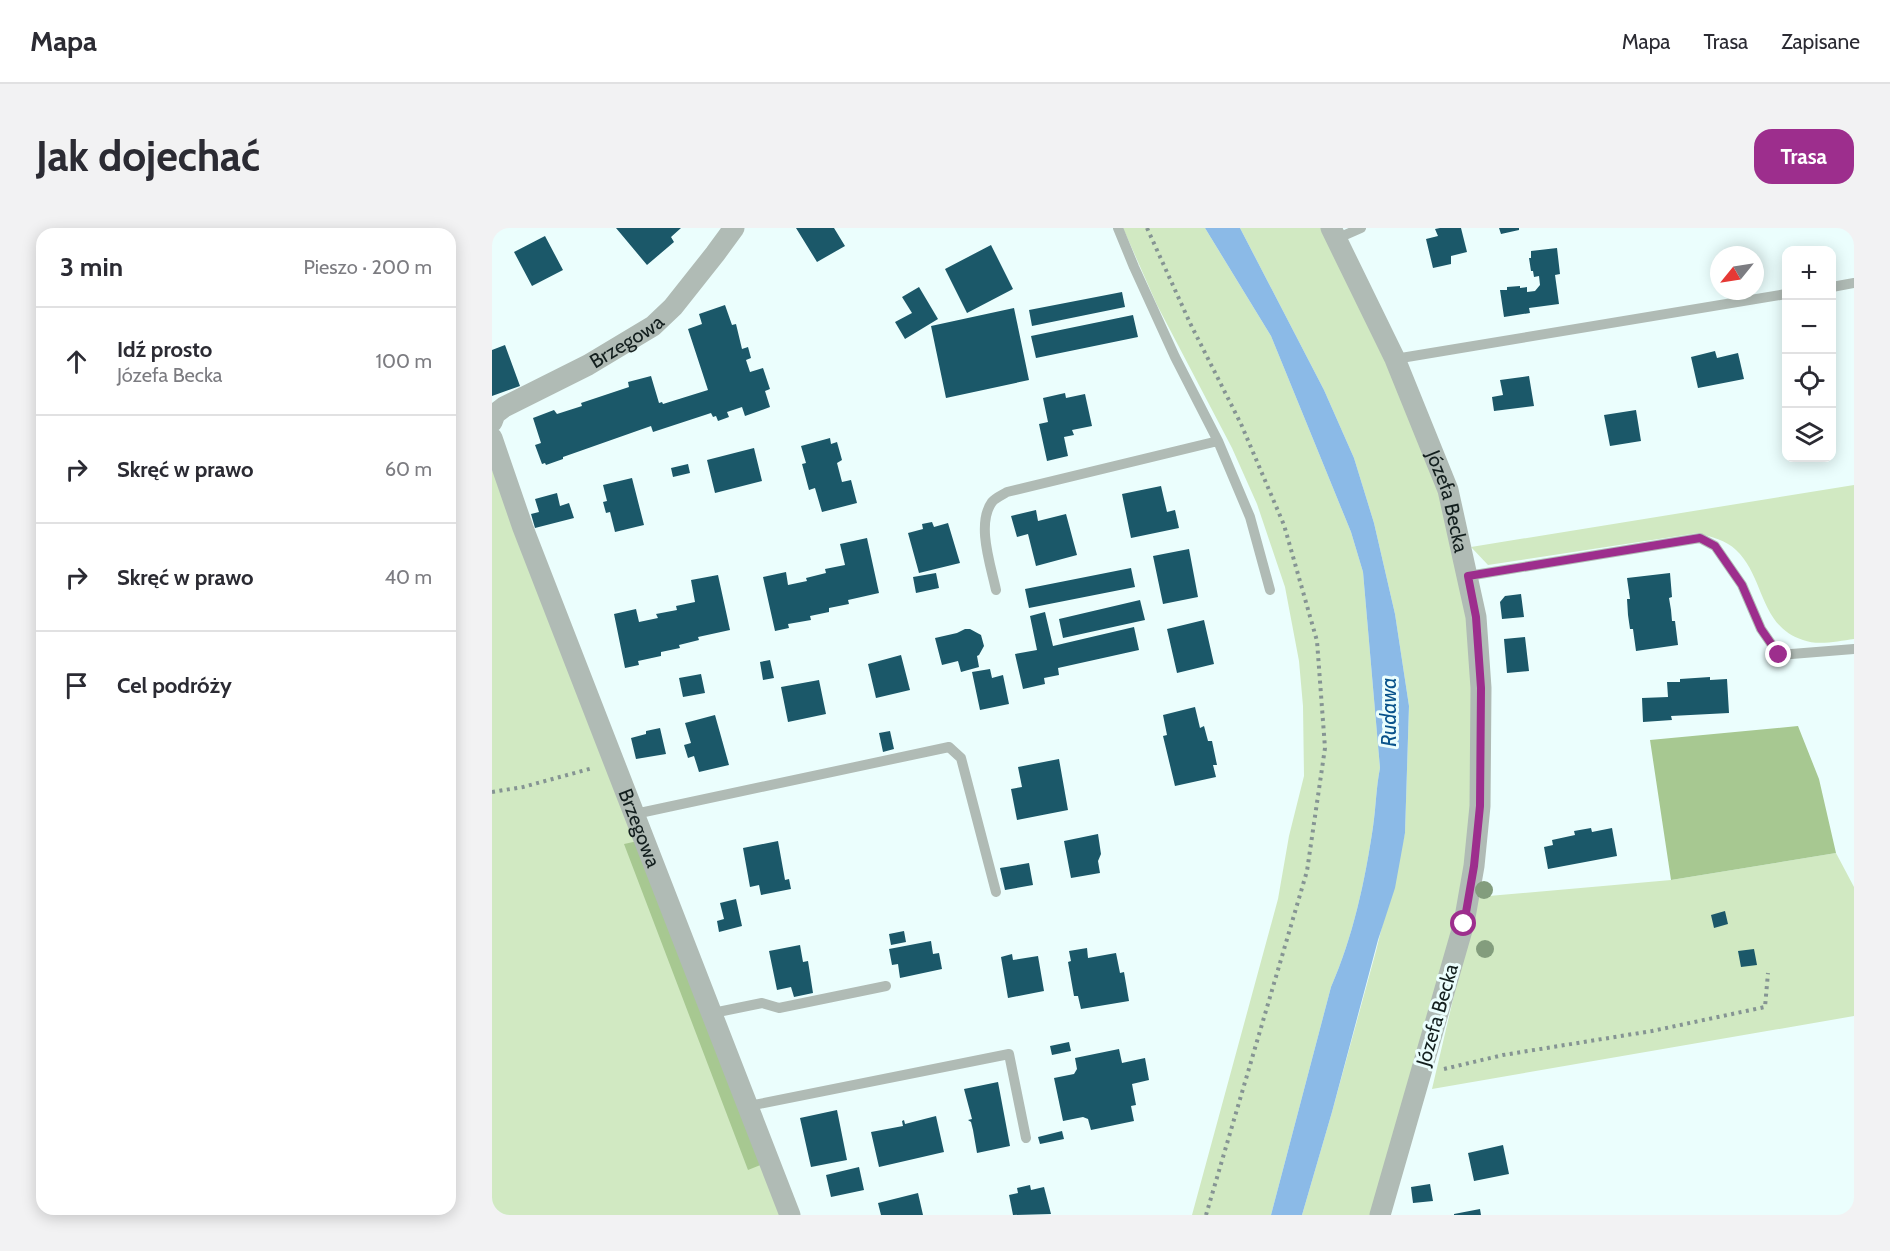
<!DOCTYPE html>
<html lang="pl">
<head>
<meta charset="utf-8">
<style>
  :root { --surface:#fff; --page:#f2f2f3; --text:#2b2b33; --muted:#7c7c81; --line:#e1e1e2; --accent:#9d2e8d }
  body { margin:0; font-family:Cabin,sans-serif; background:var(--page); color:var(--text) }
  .controls { position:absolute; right:18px; top:18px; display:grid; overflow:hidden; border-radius:12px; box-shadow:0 3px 15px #0003 }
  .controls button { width:54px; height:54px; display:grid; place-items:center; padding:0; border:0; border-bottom:2px solid var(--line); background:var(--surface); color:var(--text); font:30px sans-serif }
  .compass { position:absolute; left:1218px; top:18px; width:54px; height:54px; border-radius:50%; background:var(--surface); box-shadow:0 3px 15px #0003; rotate:240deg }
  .stop { position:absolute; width:18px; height:18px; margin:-14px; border:4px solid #9d2e8d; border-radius:50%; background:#fff }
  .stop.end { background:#9d2e8d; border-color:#fff; box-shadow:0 2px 6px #0008 }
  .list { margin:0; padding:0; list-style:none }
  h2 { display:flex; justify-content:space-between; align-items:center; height:78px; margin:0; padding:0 24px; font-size:26px }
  h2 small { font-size:20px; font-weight:400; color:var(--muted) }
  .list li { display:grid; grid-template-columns:39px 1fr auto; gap:18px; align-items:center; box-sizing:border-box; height:108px; padding:0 24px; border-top:2px solid var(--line) }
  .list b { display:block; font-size:22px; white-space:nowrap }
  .list p { margin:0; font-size:20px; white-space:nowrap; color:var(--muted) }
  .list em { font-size:20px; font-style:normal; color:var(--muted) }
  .icon { flex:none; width:33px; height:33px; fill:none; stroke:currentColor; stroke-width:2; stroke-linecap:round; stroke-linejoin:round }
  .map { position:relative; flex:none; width:1362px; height:987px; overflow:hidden; border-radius:18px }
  header { display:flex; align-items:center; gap:36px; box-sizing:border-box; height:84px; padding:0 30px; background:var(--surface); border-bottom:2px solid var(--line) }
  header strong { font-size:28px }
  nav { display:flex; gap:33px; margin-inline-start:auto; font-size:21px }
  .intro { display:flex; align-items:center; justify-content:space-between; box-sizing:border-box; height:144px; padding:0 36px }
  h1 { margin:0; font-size:42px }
  .button { padding:15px 27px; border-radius:18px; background:var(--accent); color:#fff; font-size:21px; font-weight:700 }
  main { display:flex; gap:36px; padding:0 36px }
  aside { flex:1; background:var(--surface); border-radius:18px; box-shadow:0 3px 15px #0003 }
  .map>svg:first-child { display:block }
  .green { fill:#d1e9c2 }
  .forest { fill:#a7c891 }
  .water { fill:#8bbae7 }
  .building { fill:#1b5869 }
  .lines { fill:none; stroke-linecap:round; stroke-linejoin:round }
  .path { stroke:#859493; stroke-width:4; stroke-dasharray:3 4.5; stroke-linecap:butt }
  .lane { stroke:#b0bbb5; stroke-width:10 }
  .street { stroke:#b0bbb5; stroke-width:21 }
  .tree { fill:#839d7d }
  .route { stroke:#9d2e8d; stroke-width:8 }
  .labels { text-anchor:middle; stroke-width:6; stroke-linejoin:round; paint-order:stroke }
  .street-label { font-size:20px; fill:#131f1e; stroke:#ebfefd }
  .water-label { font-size:21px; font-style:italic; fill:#09538b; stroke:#ebfefd }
</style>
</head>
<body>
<header>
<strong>Mapa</strong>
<nav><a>Mapa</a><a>Trasa</a><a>Zapisane</a></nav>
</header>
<div class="intro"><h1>Jak dojechać</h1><a class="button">Trasa</a></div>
<main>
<aside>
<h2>3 min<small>Pieszo · 200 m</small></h2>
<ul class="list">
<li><svg class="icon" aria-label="ahead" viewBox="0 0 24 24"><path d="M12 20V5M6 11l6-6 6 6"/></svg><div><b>Idź prosto</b><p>Józefa Becka</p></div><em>100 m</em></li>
<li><svg class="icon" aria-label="right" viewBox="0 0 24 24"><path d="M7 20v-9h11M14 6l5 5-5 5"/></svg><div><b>Skręć w prawo</b></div><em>60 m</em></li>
<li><svg class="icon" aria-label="right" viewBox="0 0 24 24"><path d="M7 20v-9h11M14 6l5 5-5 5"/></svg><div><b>Skręć w prawo</b></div><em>40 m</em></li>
<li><svg class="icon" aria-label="arrive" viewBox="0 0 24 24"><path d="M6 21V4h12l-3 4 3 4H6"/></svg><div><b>Cel podróży</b></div></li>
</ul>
</aside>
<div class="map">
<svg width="1362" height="987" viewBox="0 0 1362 987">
  <rect width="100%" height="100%" fill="#ebfefd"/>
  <path class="green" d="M631,0H713L779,108L859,304L871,344L888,540C884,560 884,579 881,599C873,653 861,709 839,759L779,987H700L786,671L797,608L812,548L811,478L807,433L793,359L765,276L740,220L665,77Z
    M748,0H833L938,230L977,374L983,528L972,650L959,712L882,987H810L840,884L884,723L913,605L917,478L903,386L882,295L862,230L832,162Z
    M0,243L12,247L298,987H0Z
    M1362,257V411C1346,413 1326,418 1311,412C1267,398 1273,349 1244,322C1234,312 1219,309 1206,305L996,337L979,319Z
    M1344,625L1362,659V788L940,861L985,669L1179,652Z"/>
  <path class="forest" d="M1306,498L1327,551L1344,625L1179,652L1158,512Z
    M146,613L271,936L256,942L132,616Z"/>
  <path class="water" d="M713,0H748L832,162L862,230L882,295L903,386L917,478L913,605L903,660L886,712L840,884L810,987H779L839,759C861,709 873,653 881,599C884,579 884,560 888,540L871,344L859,304L779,108Z"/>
  <path class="building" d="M124,0H189L179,9L182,14L155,37Z
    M304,0H342L353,18L325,34Z
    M948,0H969L975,24L959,28V36L941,40L934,11L946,8L943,1Z
    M1007,0H1027V2L1009,6Z
    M53,8L71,42L40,58L22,24Z
    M499,17L521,61L475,85L453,41Z
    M1065,20L1068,46L1063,47L1067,76L1037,80L1038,85L1012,89L1008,62H1015V59L1028,58V60L1035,59V64L1043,63L1048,57L1047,48L1042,49L1041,43H1039L1037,30H1039V23Z
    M427,59L446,91L413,111L403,94L420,85L410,69Z
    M630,64L633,79L540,98L537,82Z
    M233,77L240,97L244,96L250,121L256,119L259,130L254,132L258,144L271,140L278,161L273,163L278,179L253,188L250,179L235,184L237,189L226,193L224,188L221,189L219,185L161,204L159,198L71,229V231L54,237L53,235L50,236L43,217L49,215L41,190L62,182L65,186L90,178L89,175L137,159L136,154L159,148L167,175L170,174L171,176L216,162L196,101L210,96L207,86Z
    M522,80L537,152L454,170L439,98Z
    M641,87L646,109L544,130L539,108Z
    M13,117L28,158L0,168V122Z
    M1223,123L1225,130L1246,125L1252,151L1206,160L1199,129Z
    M1037,148L1042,178L1002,183L1000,169L1011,167L1008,152Z
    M573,165L574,170L593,166L600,198L580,202L582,207L572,209L576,228L555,233L547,196L556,194L551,170Z
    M1144,182L1149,213L1118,218L1112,187Z
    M338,210L339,216L345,214L350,232L345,235L350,254L359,252L365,275L330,284L323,260L317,262L310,236L314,235L309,218Z
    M262,220L270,253L223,265L215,232Z
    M196,236L198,245L181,249L179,240Z
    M140,250L152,297L123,304L118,284L114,285L111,274L115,273L111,257Z
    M669,258L675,284L683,282L687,300L639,310L630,266Z
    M65,265L68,278L77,275L82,290L43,300L39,286L47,284L43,271Z
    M544,282L546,293L574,286L585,327L544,338L536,306L525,309L519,288Z
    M440,294L442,299L456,295L468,335L427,345L416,305L431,301L430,296Z
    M375,310L387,365L356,372L357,376L337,380V384L318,388L319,392L296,396L297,400L283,403L271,349L294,344L296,357L315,353L314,350L334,345L333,341L353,337L348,316Z
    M697,321L706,369L671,376L661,328Z
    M639,340L643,359L537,380L533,361Z
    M444,345L447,360L424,365L421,349Z
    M1178,345L1180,369L1177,370L1179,382L1180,393H1183L1186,417L1144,423L1141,401H1138L1136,387L1135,371H1138L1135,350Z
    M226,347L238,402L206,409L207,412L187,417L188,420L169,424V428L146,433L147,437L133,440L122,386L144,381L147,394L166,390L164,386L185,382L184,378L203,374L199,352Z
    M1029,366L1032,389L1010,391L1008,374L1013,368Z
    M648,372L653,392L571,410L567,391Z
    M553,384L561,418L642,399L647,422L566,440L567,447L552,450L553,456L531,461L523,426L545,422L538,388Z
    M712,392L722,436L685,445L675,401Z
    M473,401H478L489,407L492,418L487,427L485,428L487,439L469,444L466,433L450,437L443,410L465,405Z
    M1033,409L1037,443L1015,445L1012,411Z
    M409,427L418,462L384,470L376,436Z
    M278,432L282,450L271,452L268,434Z
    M498,441L500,450L511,447L517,476L488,482L480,444Z
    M209,446L213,465L191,469L187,450Z
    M1218,449V452L1235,451L1237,485L1179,488L1180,492L1151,494L1150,470L1176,469L1175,454H1188V451Z
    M327,452L334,486L296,494L289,459Z
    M703,479L708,500L712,498L716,513H720L725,537H721L724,549L683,558L671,508L675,507L671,487Z
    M223,487L237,537L207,544L202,528L196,530L192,517L199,515L193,495Z
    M168,500L174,526L144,531L139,510L154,506V503Z
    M398,503L402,521L391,524L387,505Z
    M567,531L576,582L525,592L519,561L530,559L526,539Z
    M1099,600L1100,604L1120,600L1125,628L1056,641L1052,619L1061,617L1060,612L1083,607L1082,603Z
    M606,606L609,626L606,633L608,645L579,650L572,613Z
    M286,613L293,652L297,651L299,661L269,667L267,657L258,659L251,620Z
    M537,635L541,657L513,662L508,640Z
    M244,671L250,698L227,704L225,693L232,691L228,675Z
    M1233,683L1236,696L1222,700L1219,687Z
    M412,703L414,714L399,717L397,706Z
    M439,713L441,726L447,725L450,741L408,750L406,736L400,737L397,721Z
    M308,717L311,734L316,733L321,765L302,769L299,759L285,762L277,723Z
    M595,720L596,730L624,725L628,745L632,744L637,773L589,781L586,768H582L576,734L579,733L577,723Z
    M1262,721L1265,737L1249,739L1246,723Z
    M520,726L521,732L546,728L552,763L516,770L509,729Z
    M577,814L579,823L560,827L558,818Z
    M627,821L630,835L653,830L657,852L640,856L644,877L639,878L642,893L599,902L596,891L591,889L571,893L562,850L582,846L585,841L583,830Z
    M506,854L518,918L485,925L481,902L479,894L476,892L480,891L472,861Z
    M345,882L355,932L319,939L308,890Z
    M444,888L452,924L387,939L379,904L411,898L410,893L412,892L413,896Z
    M570,903L572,911L548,916L546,909Z
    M1011,917L1017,946L982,953L976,925Z
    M367,939L372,962L339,969L334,947Z
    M938,956L941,973L921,975L919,959Z
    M538,957L539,962L552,959L559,986L521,987L517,967L526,965L525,960Z
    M426,965L431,987H389L386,975Z
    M988,981L989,987H962V986Z"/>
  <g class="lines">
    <path class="path" d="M655,0L698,95L749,196L792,297L825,413L833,520L815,643L714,987
      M0,564L31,559L101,540
      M952,841L1011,827L1160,803L1273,779L1276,745"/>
    <path class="lane" d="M626,0L642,39L683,129L726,213L758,289L778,362
      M844,11L869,0
      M1340,59L1362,55
      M903,131L1294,66
      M976,348L1208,310L1223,318L1250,357L1269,401L1287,427L1362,421
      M504,362C499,338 484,296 500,274C503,270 510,267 515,264L726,213
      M143,586L457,519L469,530L504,664
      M221,785L270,775L287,780L394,758
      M257,878L517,826L534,910"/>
    <g class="street">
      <path id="s1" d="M839,0L903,131L956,262L984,389L989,460L988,578L982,638L972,695L888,987"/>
      <path id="s2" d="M0,194L3,186L12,179L96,137L161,98L181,79L223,26L242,0"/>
      <path id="s3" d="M0,210L31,300L298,987"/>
    </g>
  </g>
  <g class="tree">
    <circle cx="992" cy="662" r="9"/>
    <circle cx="993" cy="721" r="9"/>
  </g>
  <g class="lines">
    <path class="route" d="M972,696L982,638L988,578L989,460L984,389L976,348L1208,310L1223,318L1250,357L1269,401L1287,427"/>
  </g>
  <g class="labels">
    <g class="street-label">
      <text dy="7" stroke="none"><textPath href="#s2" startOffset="159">Brzegowa</textPath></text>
      <text dy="7" stroke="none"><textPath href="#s1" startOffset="298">Józefa Becka</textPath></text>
      <text dy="7" stroke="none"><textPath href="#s3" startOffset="417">Brzegowa</textPath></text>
      <text transform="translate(945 787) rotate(-74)" y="7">Józefa Becka</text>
    </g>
    <g class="water-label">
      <text transform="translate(897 484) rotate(-90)" y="7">Rudawa</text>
    </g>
  </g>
</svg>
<div class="controls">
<button>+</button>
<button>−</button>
<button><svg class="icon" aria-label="locate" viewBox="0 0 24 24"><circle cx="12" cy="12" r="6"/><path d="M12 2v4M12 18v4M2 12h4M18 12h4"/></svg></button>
<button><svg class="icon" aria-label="layers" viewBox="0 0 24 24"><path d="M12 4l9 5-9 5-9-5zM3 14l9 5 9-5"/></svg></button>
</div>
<svg class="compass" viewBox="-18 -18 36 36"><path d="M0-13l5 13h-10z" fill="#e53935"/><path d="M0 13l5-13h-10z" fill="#7c7c81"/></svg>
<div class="stop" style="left:972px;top:696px"></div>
<div class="stop end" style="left:1287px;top:427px"></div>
</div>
</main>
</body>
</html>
